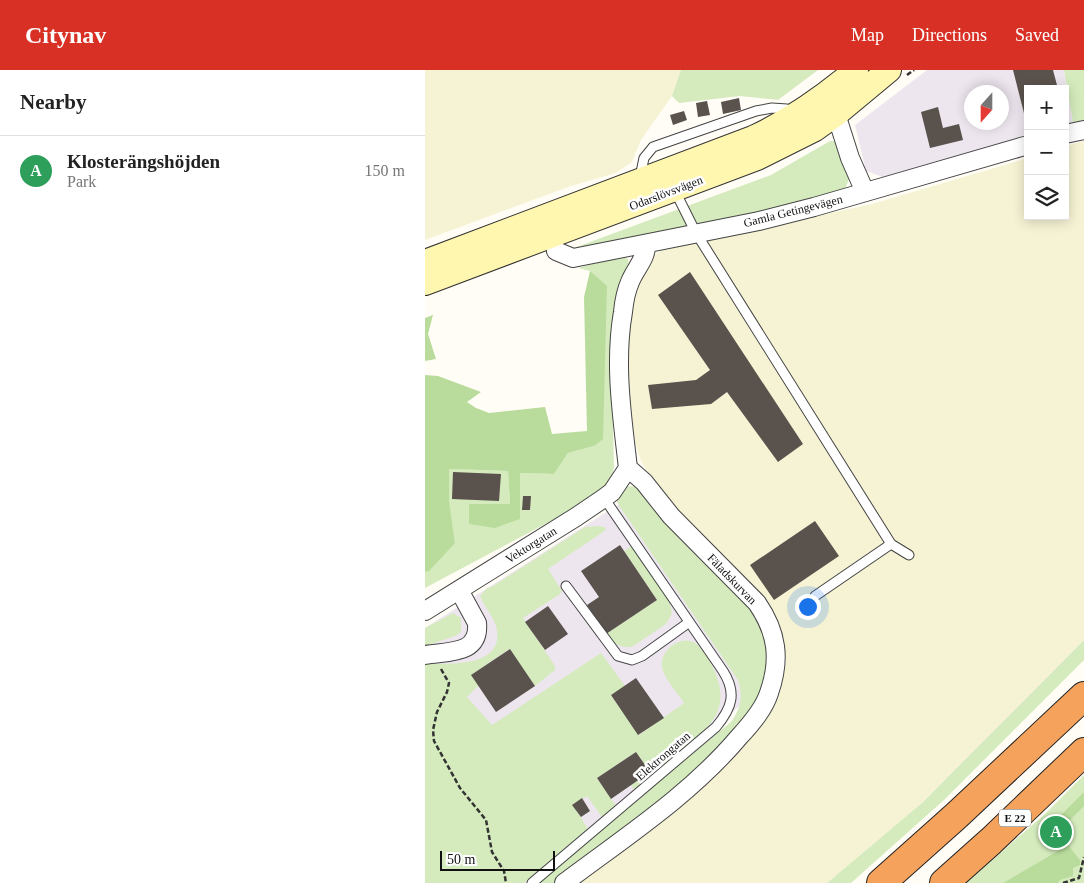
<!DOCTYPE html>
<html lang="en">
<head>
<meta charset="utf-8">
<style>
  :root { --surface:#fff; --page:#f2f2f2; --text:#222; --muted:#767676; --line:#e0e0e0; --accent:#d93025 }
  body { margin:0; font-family:"Times New Roman",serif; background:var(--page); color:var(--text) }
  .controls { position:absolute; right:15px; top:15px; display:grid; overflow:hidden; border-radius:0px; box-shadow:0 2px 12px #0003 }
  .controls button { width:45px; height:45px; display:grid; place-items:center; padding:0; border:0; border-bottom:1px solid var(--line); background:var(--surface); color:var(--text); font:25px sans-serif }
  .compass { position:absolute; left:539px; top:15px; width:45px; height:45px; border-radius:50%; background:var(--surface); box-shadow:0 2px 12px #0003; rotate:201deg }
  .scale { position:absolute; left:15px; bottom:12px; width:115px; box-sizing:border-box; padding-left:5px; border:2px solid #111; border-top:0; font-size:14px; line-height:18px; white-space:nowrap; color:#111; -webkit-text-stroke:4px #fff; paint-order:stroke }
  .you { position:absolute; left:382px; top:536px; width:18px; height:18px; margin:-12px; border:4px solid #fff; border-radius:50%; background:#1a73e8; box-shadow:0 0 0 8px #1a73e833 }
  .badge { display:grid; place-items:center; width:32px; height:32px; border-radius:50%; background:var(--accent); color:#fff; font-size:16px; font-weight:700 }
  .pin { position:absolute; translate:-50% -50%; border:2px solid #fff; box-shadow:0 1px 5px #0006 }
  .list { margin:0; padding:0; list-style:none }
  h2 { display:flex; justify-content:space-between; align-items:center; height:65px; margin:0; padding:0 20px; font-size:21px }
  h2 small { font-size:16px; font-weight:400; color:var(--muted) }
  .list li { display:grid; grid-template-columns:32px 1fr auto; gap:15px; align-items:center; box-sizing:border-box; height:70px; padding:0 20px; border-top:1px solid var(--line) }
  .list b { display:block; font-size:19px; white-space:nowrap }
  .list p { margin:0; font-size:16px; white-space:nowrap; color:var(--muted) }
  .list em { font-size:16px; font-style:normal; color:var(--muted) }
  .icon { flex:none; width:28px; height:28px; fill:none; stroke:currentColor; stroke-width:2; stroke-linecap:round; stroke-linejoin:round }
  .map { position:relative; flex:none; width:659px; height:813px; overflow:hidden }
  header { display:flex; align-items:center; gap:30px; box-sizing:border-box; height:70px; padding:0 25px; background:var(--accent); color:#fff }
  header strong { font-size:24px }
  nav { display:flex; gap:28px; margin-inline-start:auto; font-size:18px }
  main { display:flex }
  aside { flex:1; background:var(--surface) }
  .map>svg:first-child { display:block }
  .industrial { fill:#eee6ef; fill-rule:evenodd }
  .farmland { fill:#f6f3d4 }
  .green { fill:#d5ebbd }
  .forest { fill:#b9dc9c }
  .building { fill:#5a524d }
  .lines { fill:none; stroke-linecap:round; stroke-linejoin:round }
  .service-casing { stroke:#444; stroke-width:11 }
  .minor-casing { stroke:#444; stroke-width:20 }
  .secondary-casing { stroke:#333; stroke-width:26 }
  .motorway-casing { stroke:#222; stroke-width:30 }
  .path { stroke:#333; stroke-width:2.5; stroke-dasharray:5 2.5; stroke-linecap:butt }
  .service { stroke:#fff; stroke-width:9 }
  .minor { stroke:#fff; stroke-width:18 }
  .secondary { stroke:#fff6b0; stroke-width:24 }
  .motorway { stroke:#f5a25d; stroke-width:28 }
  .labels { text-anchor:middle; stroke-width:5; stroke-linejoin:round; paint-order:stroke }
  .shield { fill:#fff; stroke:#585858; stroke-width:1 }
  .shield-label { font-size:11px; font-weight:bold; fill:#111 }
  .street-label { font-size:12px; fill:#111; stroke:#fff }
</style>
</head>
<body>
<header>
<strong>Citynav</strong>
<nav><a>Map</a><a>Directions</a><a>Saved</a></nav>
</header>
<main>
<aside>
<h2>Nearby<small></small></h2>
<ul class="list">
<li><span class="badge" style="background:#2e9e5b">A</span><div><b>Klosterängshöjden</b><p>Park</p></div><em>150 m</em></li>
</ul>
</aside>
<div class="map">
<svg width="659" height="813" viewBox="0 0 659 813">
  <rect width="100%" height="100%" fill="#fffdf5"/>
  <path class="industrial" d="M502,0H639L648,52L640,54V19H603V65L458,107L441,101L430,55ZM546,22H576V52H546Z
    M194,434L332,621L108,813H0V558Z"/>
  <path class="farmland" d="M0,0H256V1L247,26L216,70L207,92L191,103L146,116L0,170Z
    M659,71V570L497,733L402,813H144L342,641L356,619L361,592L359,570L353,550L337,527L241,431L217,393L207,366L201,342L204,242L217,201L229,185L237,180L447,134L603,88V146H640V76Z"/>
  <path class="green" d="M256,0H393L353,30L315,26L254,33L247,26Z
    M639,0H659V50L648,52Z
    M405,71H409L424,109L420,119L414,125L192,170L152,181L149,178L346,105Z
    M197,186L203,189L204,196L191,230L189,254L187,319L189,398L185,412L180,418L156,435L0,518V493L30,473L24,434V399L83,401L85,434L44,435L94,449L95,403L129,404L143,383L169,376L165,201L153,198Z
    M200,416L213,417L330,539L345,584L338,618L330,636L315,658L239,734L130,813H113L307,651C316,637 318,626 313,610L195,437L191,429Z
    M173,456L179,457L181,460L123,499L137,521L135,524L98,548L130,596V600L110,616L84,579L46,605L54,615L42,627L67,655L176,583L200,616L186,625L214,665L259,633C253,623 242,612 238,601C231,584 254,563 270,573C275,576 278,582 282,587C293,605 301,625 291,645C285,657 272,666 262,675C244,690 227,705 210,721L206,715L225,702L211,682L172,708L191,736L177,747L162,726L148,735L163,759L99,813H0V594C23,593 77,598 72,561C71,550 60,538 55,526L61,519L68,516L160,457Z
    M207,476L245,533L247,544L241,554L207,577H200L193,575L187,572L181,564L232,530L199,481Z
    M28,543L36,548V562L30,566L0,576V558Z
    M659,570V590L519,730L426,813H402L497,733Z
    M659,705V813H541L620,744Z"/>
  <path class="forest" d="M165,201L182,216L178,369L169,376L143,383L129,404L95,403V449L70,458L44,454V434H85L83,401L24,399V431L30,473L4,501L0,502V305L13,306L56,322L42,332L51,338L64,343L120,337L127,364L162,361L159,227Z
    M8,245L3,264L11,289L0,291V248Z
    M659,722V736L633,762L615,768L613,759L634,747Z
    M643,775L655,790V795L648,798V806L635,810L633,813H578Z"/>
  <path class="building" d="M588,0H628L633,19H603V50L601,51Z
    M314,28L316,40L298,44L296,32Z
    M282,31L285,45L273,47L271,33Z
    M513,37L518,58L534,54L538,70L505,78L496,42Z
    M259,41L262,50L248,55L245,45Z
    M265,202L378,374L353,392L302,322L286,334L227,339L223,315L271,310L285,300L233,225Z
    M28,402L76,404L74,431L27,429Z
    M98,426H106L105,440H97Z
    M390,451L414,486L349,530L325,495Z
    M195,475L232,530L181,564L162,535L174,527L156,501Z
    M123,536L143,564L120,580L100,552Z
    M85,579L110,616L71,642L46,605Z
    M211,608L239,648L213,665L186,625Z
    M211,682L225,702L186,729L172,708Z
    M157,728L165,741L156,747L147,735Z"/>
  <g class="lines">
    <g class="service-casing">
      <path id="service" d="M215,107L219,88L228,77L331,41L347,38L362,39L367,44
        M250,121L271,163L466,474L484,485
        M141,516L193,586L207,590L217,586L263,553
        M390,526L466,474
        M107,813L291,657C307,638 312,623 298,601L179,428"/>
    </g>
    <g class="minor-casing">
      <path id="minor" d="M403,36L411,44L425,88L440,122
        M640,64L659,60
        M131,181L148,188L334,151L389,137L603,75
        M0,541L151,447L179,428L187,422L203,398
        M0,585C23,581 55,585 52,553L34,520
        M139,813C200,767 265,725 314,667C326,654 339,639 344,623C356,589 352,562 332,533L246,446L219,412L203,398C197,346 189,293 198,242C199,232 201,221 205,212C210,199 222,188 221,174"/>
    </g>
    <g class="secondary-casing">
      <path id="secondary" d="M0,192L328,68C367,50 399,27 431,0
        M0,213L332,88L390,59L411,44L464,0"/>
    </g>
    <g class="motorway-casing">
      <path id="motorway" d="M456,813L531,746L659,626
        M519,813L566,771L659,682"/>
    </g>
    <path class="path" d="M482,5L489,0
      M16,599L24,613L22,622L12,642L8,660L9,671L35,718L61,750L67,782L79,801L81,813
      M638,813L654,808L659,787"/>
    <use href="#service" class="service"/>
    <use href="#minor" class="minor"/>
    <use href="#secondary" class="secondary"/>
    <use href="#motorway" class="motorway"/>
  </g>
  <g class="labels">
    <rect class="shield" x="574" y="739.5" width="32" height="17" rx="4"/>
    <g class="shield-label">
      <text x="590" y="752">E 22</text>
    </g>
    <g class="street-label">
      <text transform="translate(241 123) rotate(-21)" y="4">Odarslövsvägen</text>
      <text transform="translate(368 141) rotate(-14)" y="4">Gamla Getingevägen</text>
      <text transform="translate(106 475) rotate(-32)" y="4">Vektorgatan</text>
      <text transform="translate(307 509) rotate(46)" y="4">Fäladskurvan</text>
      <text transform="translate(238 686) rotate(-41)" y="4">Elektrongatan</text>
    </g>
  </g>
</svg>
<div class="controls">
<button>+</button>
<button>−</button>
<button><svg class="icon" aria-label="layers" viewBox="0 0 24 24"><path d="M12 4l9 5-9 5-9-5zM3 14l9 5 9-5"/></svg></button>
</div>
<svg class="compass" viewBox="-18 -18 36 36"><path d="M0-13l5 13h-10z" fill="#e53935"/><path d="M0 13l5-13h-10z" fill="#767676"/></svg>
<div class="scale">50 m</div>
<div class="you"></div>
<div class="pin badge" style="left:631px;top:762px;background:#2e9e5b">A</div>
</div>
</main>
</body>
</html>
